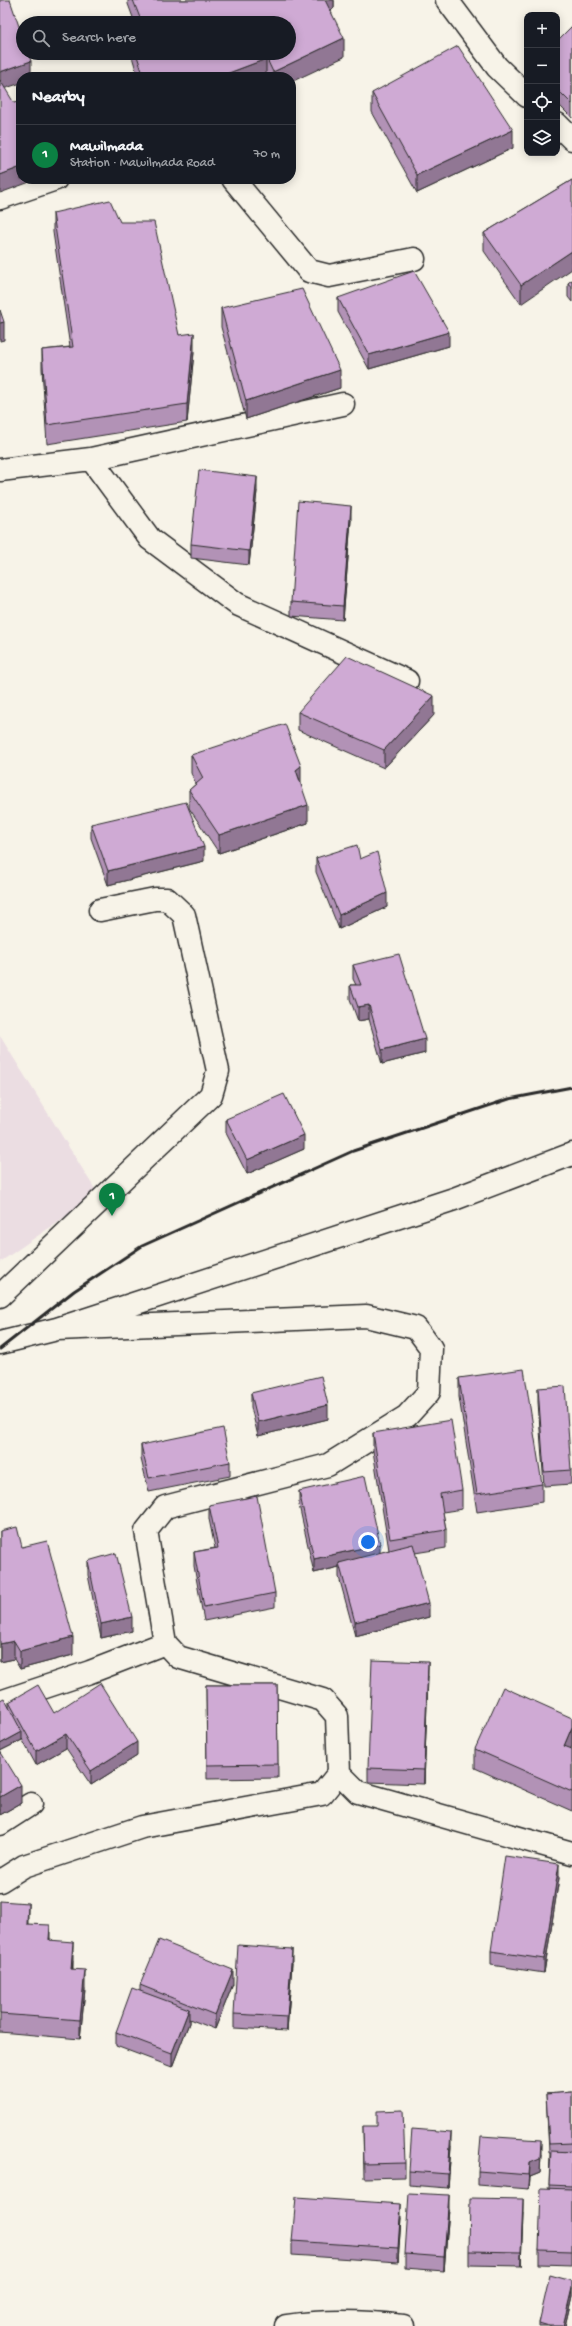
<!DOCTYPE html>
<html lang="en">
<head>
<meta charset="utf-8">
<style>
  :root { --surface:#171b24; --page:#242831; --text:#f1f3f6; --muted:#9ea1a6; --line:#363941; --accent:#0b8043 }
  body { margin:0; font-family:"Gochi Hand",sans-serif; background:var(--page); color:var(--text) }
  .controls { position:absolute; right:12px; top:12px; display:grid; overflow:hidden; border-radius:8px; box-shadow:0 2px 10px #0003 }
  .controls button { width:36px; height:36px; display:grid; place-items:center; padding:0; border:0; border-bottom:1px solid var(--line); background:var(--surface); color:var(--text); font:20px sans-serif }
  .you { position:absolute; left:368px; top:1542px; width:14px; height:14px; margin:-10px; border:3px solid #fff; border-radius:50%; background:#1a73e8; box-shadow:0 0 0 6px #1a73e833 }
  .badge { display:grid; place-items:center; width:26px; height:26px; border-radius:50%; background:var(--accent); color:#fff; font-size:13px; font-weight:700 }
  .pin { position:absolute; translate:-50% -33px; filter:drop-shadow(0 1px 2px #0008) }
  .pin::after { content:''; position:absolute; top:21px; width:14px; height:12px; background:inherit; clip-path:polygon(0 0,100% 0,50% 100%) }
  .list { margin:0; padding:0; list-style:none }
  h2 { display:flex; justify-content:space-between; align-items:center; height:52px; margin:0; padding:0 16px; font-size:17px }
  h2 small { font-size:13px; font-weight:400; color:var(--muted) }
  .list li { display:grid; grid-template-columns:26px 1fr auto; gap:12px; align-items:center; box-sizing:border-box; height:60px; padding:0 16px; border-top:1px solid var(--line) }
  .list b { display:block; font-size:15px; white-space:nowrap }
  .list p { margin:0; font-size:13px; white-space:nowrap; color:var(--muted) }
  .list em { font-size:13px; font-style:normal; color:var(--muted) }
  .icon { flex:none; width:22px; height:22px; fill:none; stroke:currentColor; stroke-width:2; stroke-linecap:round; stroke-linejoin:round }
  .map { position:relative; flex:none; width:572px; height:2326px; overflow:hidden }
  .search { position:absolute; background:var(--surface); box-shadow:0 2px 10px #0003; left:16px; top:16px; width:280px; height:44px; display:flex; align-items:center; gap:10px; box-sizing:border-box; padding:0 14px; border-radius:22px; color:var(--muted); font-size:15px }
  .panel { position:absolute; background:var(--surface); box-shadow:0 2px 10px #0003; left:16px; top:72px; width:280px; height:112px; border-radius:16px }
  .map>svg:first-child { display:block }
  .built { fill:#ebdde2 }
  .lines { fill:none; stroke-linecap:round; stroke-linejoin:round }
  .minor-casing { stroke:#2b2b2b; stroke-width:25 }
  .minor { stroke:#f7f3e8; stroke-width:22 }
  .rail { stroke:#2b2b2b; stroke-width:3 }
  .wall { fill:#b292b6; stroke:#2b2b2b }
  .shaded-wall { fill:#917794; stroke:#2b2b2b }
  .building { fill:#cfaad4; stroke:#2b2b2b }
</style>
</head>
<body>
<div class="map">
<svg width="572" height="2326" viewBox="0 0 572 2326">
  <rect width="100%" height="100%" fill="#f7f3e8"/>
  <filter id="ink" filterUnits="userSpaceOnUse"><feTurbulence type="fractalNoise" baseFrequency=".025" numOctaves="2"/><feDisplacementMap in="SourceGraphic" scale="8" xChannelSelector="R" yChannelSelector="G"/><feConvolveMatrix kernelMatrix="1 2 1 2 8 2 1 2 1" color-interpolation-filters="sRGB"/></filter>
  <g filter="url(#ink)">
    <path class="built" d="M0,1036L98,1194L0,1262Z"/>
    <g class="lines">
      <g class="minor-casing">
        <path id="minor" d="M447,0L497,67L527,96
          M557,124L572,139
          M233,179L309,271L329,276L414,259
          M0,198L56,179
          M91,459L150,539L237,604L407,681
          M0,470L91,459L343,404
          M0,1296L211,1095L218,1071L184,915L167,899H155L100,910
          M0,1343L57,1329L454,1199L572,1154
          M0,1702L90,1672L165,1643
          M339,1773L358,1792L572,1853
          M0,1824L31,1804
          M0,1881L24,1866L142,1827L322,1794L339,1773L337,1716L323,1700L178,1657L165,1643L146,1531L165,1507L328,1465L407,1416L429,1392L431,1348L416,1328L366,1316L57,1329
          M286,2326C325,2320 364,2321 403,2326"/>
      </g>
      <use href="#minor" class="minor"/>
      <path class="rail" d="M0,1349L74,1291L142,1246L353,1151L509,1099L572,1087"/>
    </g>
    <path class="wall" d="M128,0H334V7L331,11L344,57L291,77H267L266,76V77H138L131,53H289V23H135L128,4Z
      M572,26V118L557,103V41Z
      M372,93L513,148L417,193L372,112Z
      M572,180L521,304L484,251V233Z
      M53,213L120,222L179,335L194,352L187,422L47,444L42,369V350L70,347L53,232Z
      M572,280V302L568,297V283Z
      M338,298L449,346L369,369L338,312Z
      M221,308L340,388L246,419L221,327Z
      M257,491L249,565L191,558V544Z
      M351,520L343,620L291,616V602Z
      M298,712L434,715L384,768L298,730Z
      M191,755L301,784L308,823L219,853L189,808V790L196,784L191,773Z
      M91,824L204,861L108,885L91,838Z
      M316,858L360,859L387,907L339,929L316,872Z
      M353,965L425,1053L382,1064L369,1019L358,1021L350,999V985H356L353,979Z
      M226,1119L304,1149L247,1174L226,1133Z
      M459,1378L542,1484V1502L477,1512L459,1397Z
      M538,1388L571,1470V1484L544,1486L538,1402Z
      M251,1393L328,1419L258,1436L251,1407Z
      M373,1433L462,1490V1509L443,1512L446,1530V1548L415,1553L429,1617L355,1636L339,1577V1567L314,1573L299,1505V1491L380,1553L389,1550L373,1451Z
      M141,1445L230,1462V1476L149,1492L141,1459Z
      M209,1505L275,1593V1607L204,1621L194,1566V1552L215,1548L209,1519Z
      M0,1531L22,1547L73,1655L20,1669L14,1659L0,1662Z
      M88,1561L132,1631L101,1638L88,1575Z
      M428,1676L424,1784L368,1782V1768Z
      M206,1685H277L278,1778L207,1779Z
      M0,1700L9,1708V1702L54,1713L137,1756L91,1785L66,1748L36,1765L22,1739V1740L0,1751L21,1803L0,1815Z
      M572,1718V1746L571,1749H572V1811L475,1768V1749Z
      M559,1878L544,1973L491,1965V1951Z
      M0,1901L28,1924L50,1940L73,1960V1969L85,1989L80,2039L0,2032Z
      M292,1963L287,2031L234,2028V2014Z
      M233,1984L215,2029L189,2019V2023L172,2067L116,2046V2032L140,1991V1985Z
      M572,2092V2151L560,2152H572V2265L539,2264V2250L549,2188L550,2152H549L546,2094Z
      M363,2126L405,2163V2177L364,2178Z
      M451,2146L448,2188L409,2185V2171Z
      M541,2154L540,2173L530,2177L529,2189L478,2185V2171Z
      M449,2209L444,2271L405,2268V2254Z
      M523,2213L521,2266L469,2265V2251Z
      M401,2218L398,2262L292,2255V2241Z
      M572,2281V2296L565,2326H539V2323Z"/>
    <path class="shaded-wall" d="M324,0H334V7L324,17Z
      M344,38V57L291,82V77H273V72Z
      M266,59V77H218Z
      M31,61V77H21V83L0,90V72Z
      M513,130V148L417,193V175Z
      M21,167V179H38L0,193V175Z
      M572,251V269L521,304V285Z
      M4,322V340L0,341V323Z
      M449,332V346L369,369V355Z
      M194,333V352L187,422V404Z
      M340,370V388L246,419V401Z
      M257,477V491L249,565V551Z
      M351,506V520L343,620V606Z
      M434,696V715L384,768V750Z
      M301,766V784L296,770Z
      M308,805V823L219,853V835Z
      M204,847V861L108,885V871Z
      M387,893V907L339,929V915Z
      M369,1005V1019L358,1021V1007Z
      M425,1039V1053L382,1064V1050Z
      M304,1135V1149L247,1174V1160Z
      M328,1405V1419L258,1436V1422Z
      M380,1544V1558L339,1563V1567L314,1573V1559Z
      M429,1603V1617L355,1636V1622Z
      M132,1617V1631L101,1638V1624Z
      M73,1637V1655L20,1669V1651Z
      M14,1641V1659L0,1662V1644Z
      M428,1662V1676L424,1784V1770Z
      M572,1727V1746L564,1764V1746Z
      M22,1732V1740L0,1751V1744Z
      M66,1734V1748L36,1765V1751Z
      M137,1742V1756L91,1785V1771Z
      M21,1785V1803L0,1815V1797Z
      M559,1864V1878L544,1973V1959Z
      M28,1903V1922L27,1942V1924Z
      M50,1925V1944L49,1940Z
      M73,1942V1960L71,1987V1969Z
      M292,1949V1963L287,2031V2017Z
      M85,1970V1989L80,2039V2020Z
      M233,1970V1984L215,2029V2015Z
      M189,2009V2023L172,2067V2053Z
      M451,2132V2146L448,2188V2174Z
      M541,2140V2154L540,2173L530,2177L529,2189L530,2163Z
      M449,2195V2209L444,2271V2257Z
      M523,2199V2213L521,2266V2252Z
      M401,2204V2218L398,2262V2248Z
      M572,2288V2296L565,2326H563Z"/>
    <path class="building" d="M0,0H10L23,38V53H28L31,61L0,72Z
      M133,0H325L344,38L273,72L264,53H289V23H142Z
      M572,26V104L557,89V41Z
      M458,46L513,130L417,175L372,93Z
      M136,53H264L266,59L218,77H170V76L164,77H144Z
      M0,80L14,103L21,101V167L0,175Z
      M572,180V251L521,285L484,233Z
      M110,200L120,222H154L179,335L194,333L187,404L47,425L42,350L73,347L53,213Z
      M414,271L449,332L369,355L338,298Z
      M572,280V288L568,283Z
      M302,289L340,370L246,401L221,308Z
      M0,310L4,322L0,323Z
      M199,470L257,477L249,551L191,544Z
      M298,501L351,506L343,606L291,602Z
      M347,656L434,696L384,750L298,712Z
      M285,724L301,766L296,770L308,805L219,835L189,790L203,778L191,755Z
      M186,802L204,847L108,871L91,824Z
      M357,845L360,859L377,852L387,893L339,915L316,858Z
      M399,954L425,1039L382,1050L369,1005L358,1007L350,985H361L353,965Z
      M284,1094L304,1135L247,1160L226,1119Z
      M524,1369L542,1484L477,1494L459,1378Z
      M321,1376L328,1405L258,1422L251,1393Z
      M565,1386L571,1470L544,1472L538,1388Z
      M451,1420L462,1490L440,1494L446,1530L390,1539L373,1433Z
      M223,1428L230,1462L149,1478L141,1445Z
      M365,1476L380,1544L314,1559L299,1491Z
      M257,1496L275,1593L204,1607L194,1552L218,1548L209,1505Z
      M17,1527L22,1547L47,1541L73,1637L20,1651L14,1641L0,1644V1531Z
      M413,1544L429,1603L355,1622L339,1563Z
      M116,1553L132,1617L101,1624L88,1561Z
      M372,1660L428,1662L424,1770L368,1768Z
      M100,1683L137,1742L91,1771L66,1734L36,1751L9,1702L38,1685L54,1713Z
      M206,1685H277L278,1764L207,1765Z
      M503,1687L572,1718V1727L564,1746L572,1749V1792L475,1749Z
      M4,1698L22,1732L0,1744V1700Z
      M0,1751L21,1785L0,1797Z
      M505,1856L559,1864L544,1959L491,1951Z
      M0,1901L28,1903L27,1924L50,1925L49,1940L73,1942L71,1969L85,1970L80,2020L0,2014Z
      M159,1940L233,1970L215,2015L140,1985Z
      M238,1945L292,1949L287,2017L234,2014Z
      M132,1988L189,2009L172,2053L116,2032Z
      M572,2092V2143L549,2144L546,2094Z
      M403,2110L405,2163L364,2164L363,2126H377V2111Z
      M412,2129L451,2132L448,2174L409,2171Z
      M481,2136L541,2140L540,2159L530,2163L529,2175L478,2171Z
      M551,2151L572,2152V2186L549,2185Z
      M541,2188L572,2189V2251L539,2250Z
      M409,2193L449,2195L444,2257L405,2254Z
      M296,2197L401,2204L398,2248L292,2241Z
      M470,2198L523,2199L521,2252L469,2251Z
      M550,2275L572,2281V2288L563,2326H549L539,2323Z"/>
  </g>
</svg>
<div class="controls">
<button>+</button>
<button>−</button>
<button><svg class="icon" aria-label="locate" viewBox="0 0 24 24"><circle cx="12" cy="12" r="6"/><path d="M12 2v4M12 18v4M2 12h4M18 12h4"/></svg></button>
<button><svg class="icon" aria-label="layers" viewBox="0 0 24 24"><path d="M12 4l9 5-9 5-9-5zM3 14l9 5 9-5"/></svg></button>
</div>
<div class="you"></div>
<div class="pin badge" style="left:112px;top:1216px">1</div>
<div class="search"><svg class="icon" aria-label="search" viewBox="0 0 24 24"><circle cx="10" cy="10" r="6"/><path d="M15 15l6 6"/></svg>Search here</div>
<section class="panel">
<h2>Nearby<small></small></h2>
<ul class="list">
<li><span class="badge">1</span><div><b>Mawilmada</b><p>Station · Mawilmada Road</p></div><em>70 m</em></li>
</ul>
</section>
</div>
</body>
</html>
